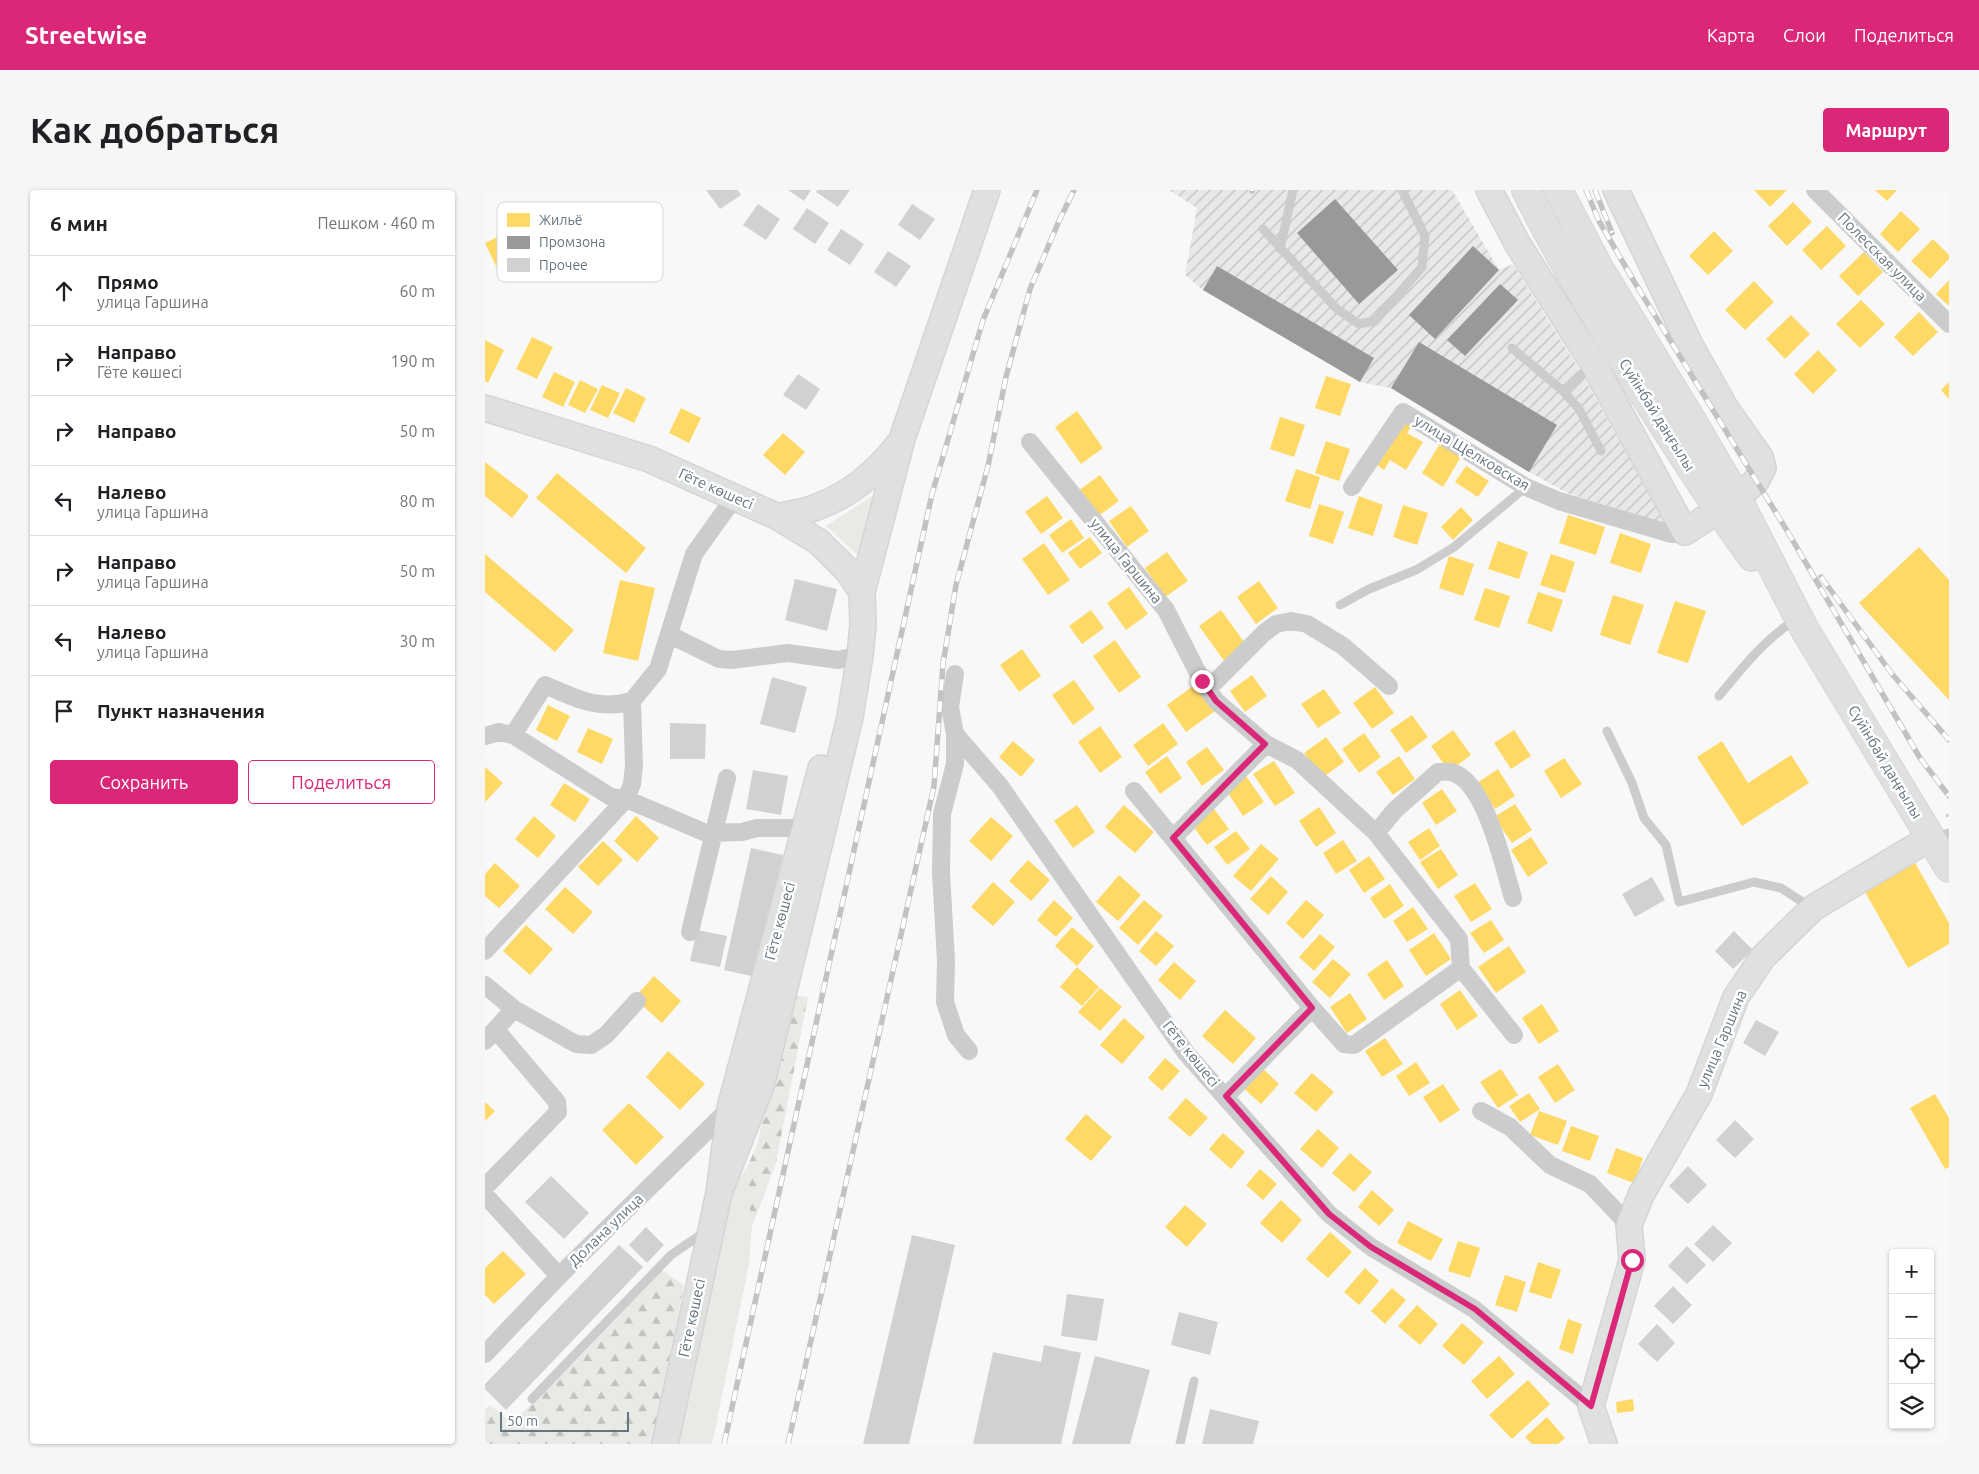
<!DOCTYPE html>
<html lang="ru">
<head>
<meta charset="utf-8">
<style>
  :root { --surface:#fff; --page:#f6f6f6; --text:#202124; --muted:#757577; --line:#e0e0e0; --accent:#db2777 }
  body { margin:0; font-family:Ubuntu,sans-serif; background:var(--page); color:var(--text) }
  .controls { position:absolute; right:15px; bottom:15px; display:grid; overflow:hidden; border-radius:5px; box-shadow:0 1px 4px #0004 }
  .controls button { width:45px; height:45px; display:grid; place-items:center; padding:0; border:0; border-bottom:1px solid var(--line); background:var(--surface); color:var(--text); font:25px sans-serif }
  .scale { position:absolute; left:15px; bottom:12px; width:129px; box-sizing:border-box; padding-left:5px; border:2px solid #667580; border-top:0; font-size:14px; line-height:18px; white-space:nowrap; color:#667580; -webkit-text-stroke:4px #fff; paint-order:stroke }
  .stop { position:absolute; width:15px; height:15px; margin:-11px; border:4px solid #db2777; border-radius:50%; background:#fff }
  .stop.end { background:#db2777; border-color:#fff; box-shadow:0 1px 5px #0008 }
  .list { margin:0; padding:0; list-style:none }
  h2 { display:flex; justify-content:space-between; align-items:center; height:65px; margin:0; padding:0 20px; font-size:21px }
  h2 small { font-size:16px; font-weight:400; color:var(--muted) }
  .list li { display:grid; grid-template-columns:32px 1fr auto; gap:15px; align-items:center; box-sizing:border-box; height:70px; padding:0 20px; border-top:1px solid var(--line) }
  .list b { display:block; font-size:19px; white-space:nowrap }
  .list p { margin:0; font-size:16px; white-space:nowrap; color:var(--muted) }
  .list em { font-size:16px; font-style:normal; color:var(--muted) }
  .actions { display:flex; gap:10px; padding:15px 20px }
  .actions a { flex:1; padding:11px 0; border:1px solid var(--accent); border-radius:5px; text-align:center; font-size:18px; color:var(--accent) }
  .actions .main { background:var(--accent); color:#fff }
  .icon { flex:none; width:28px; height:28px; fill:none; stroke:currentColor; stroke-width:2; stroke-linecap:round; stroke-linejoin:round }
  .map { position:relative; flex:none; width:1464px; height:1254px; overflow:hidden; border-radius:5px }
  header { display:flex; align-items:center; gap:30px; box-sizing:border-box; height:70px; padding:0 25px; background:var(--accent); color:#fff }
  header strong { font-size:24px }
  nav { display:flex; gap:28px; margin-inline-start:auto; font-size:18px }
  .intro { display:flex; align-items:center; justify-content:space-between; box-sizing:border-box; height:120px; padding:0 30px }
  h1 { margin:0; font-size:35px }
  .button { padding:12px 22px; border-radius:5px; background:var(--accent); color:#fff; font-size:18px; font-weight:700 }
  main { display:flex; gap:30px; padding:0 30px }
  aside { flex:1; background:var(--surface); border-radius:5px; box-shadow:0 1px 4px #0004 }
  .map>svg:first-child { display:block }
  .industrial { fill:url(#industrial-furrows) }
  .green { fill:#e7eae5 }
  .forest { fill:url(#forest-firs) }
  .homes { fill:#ffd966 }
  .industry { fill:#999 }
  .building { fill:#cfd1d2 }
  .lines { fill:none; stroke-linecap:round; stroke-linejoin:round }
  .secondary-casing { stroke:#d4d5d6; stroke-width:28 }
  .primary-casing { stroke:#d4d5d6; stroke-width:30 }
  .path { stroke:#c8cacb; stroke-width:3; stroke-dasharray:2.5 2.5; stroke-linecap:butt }
  .lane { stroke:#cbcccd; stroke-width:9 }
  .street { stroke:#cbcccd; stroke-width:18 }
  .secondary { stroke:#dfe0e0; stroke-width:25 }
  .primary { stroke:#dfe0e0; stroke-width:28 }
  .rail-casing { stroke:#c1c2c4; stroke-width:5.5 }
  .rail { stroke:#fff; stroke-width:4; stroke-dasharray:11; stroke-linecap:butt }
  .route { stroke:#db2777; stroke-width:6 }
  .labels { text-anchor:middle; stroke-width:5; stroke-linejoin:round; paint-order:stroke }
  .street-label { font-size:15px; fill:#667580; stroke:#fff }
  .key { fill:#fff; stroke:#d1d6d9; stroke-width:1 }
  .key-label { font-size:14px; fill:#667580 }
</style>
</head>
<body>
<header>
<strong>Streetwise</strong>
<nav><a>Карта</a><a>Слои</a><a>Поделиться</a></nav>
</header>
<div class="intro"><h1>Как добраться</h1><a class="button">Маршрут</a></div>
<main>
<aside>
<h2>6 мин<small>Пешком · 460 m</small></h2>
<ul class="list">
<li><svg class="icon" aria-label="ahead" viewBox="0 0 24 24"><path d="M12 20V5M6 11l6-6 6 6"/></svg><div><b>Прямо</b><p>улица Гаршина</p></div><em>60 m</em></li>
<li><svg class="icon" aria-label="right" viewBox="0 0 24 24"><path d="M7 20v-9h11M14 6l5 5-5 5"/></svg><div><b>Направо</b><p>Гёте көшесі</p></div><em>190 m</em></li>
<li><svg class="icon" aria-label="right" viewBox="0 0 24 24"><path d="M7 20v-9h11M14 6l5 5-5 5"/></svg><div><b>Направо</b></div><em>50 m</em></li>
<li><svg class="icon" aria-label="left" viewBox="0 0 24 24"><path d="M17 20v-9H6M10 6l-5 5 5 5"/></svg><div><b>Налево</b><p>улица Гаршина</p></div><em>80 m</em></li>
<li><svg class="icon" aria-label="right" viewBox="0 0 24 24"><path d="M7 20v-9h11M14 6l5 5-5 5"/></svg><div><b>Направо</b><p>улица Гаршина</p></div><em>50 m</em></li>
<li><svg class="icon" aria-label="left" viewBox="0 0 24 24"><path d="M17 20v-9H6M10 6l-5 5 5 5"/></svg><div><b>Налево</b><p>улица Гаршина</p></div><em>30 m</em></li>
<li><svg class="icon" aria-label="arrive" viewBox="0 0 24 24"><path d="M6 21V4h12l-3 4 3 4H6"/></svg><div><b>Пункт назначения</b></div></li>
</ul>
<div class="actions"><a class="main">Сохранить</a><a>Поделиться</a></div>
</aside>
<div class="map">
<svg width="1464" height="1254" viewBox="0 0 1464 1254">
  <defs>
    <pattern id="industrial-furrows" width="10" height="10" patternUnits="userSpaceOnUse" patternTransform="scale(1.25)"><rect width="10" height="10" fill="#e7e8e8"/><path d="M-1 1l2-2M0 10L10 0M9 11l2-2" fill="none" stroke="#bfc1c1"/></pattern>
    <pattern id="forest-firs" width="22" height="20" patternUnits="userSpaceOnUse" patternTransform="scale(1.25)"><rect width="22" height="20" fill="#e7eae5"/><path d="M5 1l3.5 6h-7zM16 11l3.5 6h-7z" fill="#bfc2bf"/></pattern>
  </defs>
  <rect width="100%" height="100%" fill="#f8f8f8"/>
  <path class="industrial" d="M684,0H967L1014,80L1028,74L1097,184L1180,333L1084,304L1044,282L906,198L875,192L718,100L700,85L712,18Z"/>
  <path class="green" d="M393,302L380,372L341,336Z
    M263,975L267,1035L264,1074L227,1254H188L248,998Z"/>
  <path class="forest" d="M307,805L323,807L291,973L266,1039L263,975L272,955Z
    M177,1080L199,1095L167,1254H0V1220L5,1215L27,1233L90,1172Z"/>
  <path class="homes" d="M1269,0H1302L1285,17Z
    M1390,0H1412L1402,11Z
    M1308,12L1327,32L1302,56L1283,36Z
    M1416,21L1435,39L1413,62L1395,44Z
    M1342,36L1361,56L1336,80L1317,60Z
    M25,41L35,64L11,76L0,53Z
    M1229,41L1248,61L1223,85L1204,66Z
    M1448,49L1464,65V69L1445,89L1426,71Z
    M1379,62L1398,82L1373,106L1354,86Z
    M1464,90V116L1451,104Z
    M1269,91L1289,112L1260,140L1240,120Z
    M1376,110L1400,134L1375,158L1351,134Z
    M1434,122L1453,142L1428,166L1409,147Z
    M1306,125L1325,144L1300,169L1281,149Z
    M47,147L68,157L52,189L31,179Z
    M0,150L19,160L3,193L0,191Z
    M1333,160L1352,180L1328,204L1309,184Z
    M69,182L90,192L78,217L57,207Z
    M841,186L866,194L855,226L830,218Z
    M95,190L113,199L100,223L83,215Z
    M1464,192V209L1456,200Z
    M117,195L135,203L123,228L105,220Z
    M141,198L161,208L149,233L128,223Z
    M196,218L216,228L204,253L184,243Z
    M592,221L618,258L596,274L570,237Z
    M795,227L820,235L809,267L785,259Z
    M920,230L928,234L922,243L938,252L921,280L905,270L899,280L892,275Z
    M298,243L320,262L300,285L278,265Z
    M841,251L865,259L854,291L830,283Z
    M956,252L977,265L958,297L937,283Z
    M0,272L44,306L27,328L0,306Z
    M981,276L1004,291L993,307L970,292Z
    M811,279L835,287L825,319L800,311Z
    M72,283L161,358L141,383L51,308Z
    M615,285L634,311L612,327L593,301Z
    M562,306L578,328L556,344L540,322Z
    M874,306L898,315L888,346L863,338Z
    M834,314L859,322L848,354L824,346Z
    M918,315L943,323L932,355L908,347Z
    M646,316L664,341L642,357L624,331Z
    M976,317L988,330L968,350L956,337Z
    M1083,325L1120,337L1111,365L1074,353Z
    M586,329L599,348L577,363L564,345Z
    M1135,343L1166,354L1156,383L1125,373Z
    M605,347L617,363L595,379L583,363Z
    M1013,351L1043,362L1034,389L1003,379Z
    M559,353L585,390L563,405L537,369Z
    M1434,357L1464,390V510L1374,413Z
    M682,362L703,391L680,407L660,378Z
    M0,364L89,440L70,462L0,402Z
    M1066,364L1090,372L1080,403L1055,395Z
    M964,366L989,374L978,406L954,398Z
    M135,390L170,398L153,471L118,463Z
    M774,391L793,418L771,434L752,407Z
    M644,397L663,424L641,440L622,413Z
    M1000,398L1025,406L1014,438L989,430Z
    M1053,402L1078,410L1067,442L1042,433Z
    M1128,405L1159,415L1145,455L1115,445Z
    M1190,411L1221,421L1203,473L1172,463Z
    M606,420L619,438L597,454L584,436Z
    M736,420L762,456L740,472L714,436Z
    M630,450L656,487L634,503L608,466Z
    M537,459L556,486L534,502L515,475Z
    M767,485L782,506L760,522L745,501Z
    M589,490L610,519L588,535L567,505Z
    M711,494L730,521L701,542L682,515Z
    M890,497L909,523L887,539L868,513Z
    M839,499L856,523L833,538L816,514Z
    M63,515L85,526L72,551L51,540Z
    M927,525L943,547L921,563L905,540Z
    M678,533L693,554L663,576L648,555Z
    M615,536L637,567L615,583L593,552Z
    M103,538L128,549L117,574L92,562Z
    M968,540L986,565L964,581L946,556Z
    M1029,540L1046,566L1026,579L1009,553Z
    M879,543L896,567L874,583L857,559Z
    M841,547L859,572L837,588L819,563Z
    M528,551L550,570L536,587L514,567Z
    M1237,551L1263,593L1306,565L1324,593L1257,636L1212,567Z
    M722,557L739,580L717,596L701,572Z
    M682,566L697,588L675,604L660,582Z
    M914,566L930,589L908,605L891,582Z
    M1079,568L1097,594L1076,608L1059,581Z
    M789,571L810,603L790,616L768,584Z
    M0,577L18,593L0,612Z
    M1013,579L1030,606L1010,619L992,593Z
    M761,586L779,612L758,626L741,600Z
    M79,593L105,609L90,632L65,615Z
    M957,599L972,621L951,635L937,613Z
    M1030,614L1047,640L1027,653L1009,627Z
    M592,615L610,642L588,658L569,631Z
    M639,615L669,642L650,663L620,637Z
    M834,617L851,643L831,657L814,631Z
    M729,619L744,639L722,655L707,635Z
    M49,626L71,646L53,668L30,649Z
    M151,626L174,648L152,672L129,651Z
    M506,627L528,646L506,671L484,651Z
    M944,638L955,656L935,670L923,652Z
    M751,641L765,659L742,675L729,657Z
    M1046,647L1063,673L1043,687L1026,660Z
    M858,650L872,671L851,684L838,663Z
    M118,651L138,670L113,696L93,677Z
    M776,654L794,669L766,701L748,686Z
    M956,659L973,685L953,699L935,672Z
    M884,666L900,689L879,703L864,680Z
    M543,670L565,690L546,711L524,691Z
    M1429,671L1464,733V754L1423,778L1379,700Z
    M10,673L35,696L14,718L0,706V684Z
    M634,685L656,705L633,731L611,712Z
    M786,686L803,702L783,725L765,709Z
    M508,692L530,712L508,736L486,717Z
    M990,693L1007,719L986,732L969,706Z
    M905,694L919,716L899,729L885,708Z
    M80,697L108,722L88,744L60,719Z
    M569,710L588,728L571,747L552,730Z
    M659,710L678,726L653,755L634,738Z
    M821,710L839,725L818,749L801,733Z
    M928,717L943,739L922,752L908,731Z
    M1006,730L1019,750L999,763L985,743Z
    M41,735L68,759L45,785L18,761Z
    M587,737L609,756L592,776L570,756Z
    M671,741L689,756L671,776L654,761Z
    M949,743L966,769L941,786L924,760Z
    M835,744L850,757L829,781L814,767Z
    M1024,756L1041,782L1011,803L993,777Z
    M848,769L866,784L845,808L827,792Z
    M902,770L919,796L899,810L882,784Z
    M689,772L711,791L695,810L673,790Z
    M592,777L614,797L597,816L575,797Z
    M169,786L196,811L177,833L149,808Z
    M615,798L637,817L615,841L593,822Z
    M975,800L993,826L972,840L955,814Z
    M865,803L882,829L862,843L845,817Z
    M1057,814L1074,841L1054,854L1037,828Z
    M740,820L771,848L748,874L717,846Z
    M639,828L660,847L637,874L615,855Z
    M900,848L918,874L897,887L880,861Z
    M183,861L220,894L195,920L161,887Z
    M680,868L695,881L677,901L663,888Z
    M931,872L945,893L924,906L911,886Z
    M1073,874L1090,900L1070,913L1053,887Z
    M774,875L794,894L776,914L756,896Z
    M1016,879L1033,905L1013,918L995,892Z
    M827,883L849,902L831,922L809,903Z
    M958,894L975,920L955,933L938,907Z
    M1044,903L1055,919L1035,932L1024,916Z
    M1450,904L1464,928V977L1460,979L1425,918Z
    M701,908L723,928L705,947L683,928Z
    M0,912L10,921L0,931Z
    M144,913L179,947L151,975L117,940Z
    M1054,921L1082,931L1073,955L1045,945Z
    M601,924L627,947L606,971L580,949Z
    M1086,936L1114,946L1105,971L1077,961Z
    M833,939L854,958L837,978L815,959Z
    M738,943L760,962L746,979L724,959Z
    M1131,958L1158,968L1149,993L1122,983Z
    M865,963L887,982L869,1002L847,983Z
    M775,979L792,994L778,1010L761,995Z
    M887,1000L909,1020L894,1036L873,1017Z
    M796,1010L817,1030L797,1053L775,1033Z
    M700,1015L722,1034L702,1057L680,1037Z
    M923,1031L958,1049L946,1071L912,1053Z
    M845,1042L867,1062L843,1088L821,1069Z
    M973,1051L995,1058L985,1088L963,1081Z
    M18,1061L41,1084L9,1114L0,1105V1078Z
    M1053,1072L1076,1080L1066,1109L1044,1102Z
    M880,1078L894,1091L874,1115L859,1102Z
    M1020,1085L1041,1092L1032,1122L1010,1115Z
    M907,1098L921,1110L900,1134L886,1121Z
    M932,1115L953,1134L935,1155L913,1136Z
    M1083,1129L1097,1134L1088,1164L1074,1159Z
    M977,1133L999,1152L979,1175L957,1156Z
    M1014,1166L1030,1184L1002,1209L986,1191Z
    M1043,1190L1065,1214L1027,1249L1004,1225Z
    M1148,1209L1149,1221L1132,1223L1131,1212Z
    M1062,1227L1080,1248L1073,1254H1047L1040,1247Z"/>
  <path class="industry" d="M850,9L913,80L874,114L812,43Z
    M988,56L1014,80L950,149L924,125Z
    M732,76L889,168L875,192L718,100Z
    M1015,94L1033,110L980,166L962,150Z
    M934,152L1072,235L1044,282L906,198Z"/>
  <path class="building" d="M221,0H253L256,5L235,19Z
    M303,0H326L319,11Z
    M332,0H365L353,17L331,2Z
    M273,14L295,29L281,50L258,35Z
    M427,14L450,29L435,50L413,35Z
    M322,18L344,33L330,54L308,39Z
    M356,39L379,54L365,75L342,60Z
    M403,61L426,76L411,97L389,82Z
    M313,184L335,199L321,220L298,205Z
    M310,389L352,399L342,441L300,430Z
    M287,487L322,497L310,543L275,534Z
    M185,533L221,534L220,569H185Z
    M268,580L303,586L296,625L261,619Z
    M266,658L298,665L271,787L239,780Z
    M1167,687L1180,710L1150,727L1137,704Z
    M212,740L242,746L235,777L205,771Z
    M1249,741L1268,760L1248,779L1230,761Z
    M1271,830L1294,842L1280,866L1258,853Z
    M1250,930L1269,949L1250,968L1231,950Z
    M1203,976L1222,995L1203,1014L1184,996Z
    M66,986L104,1023L79,1049L40,1012Z
    M1228,1035L1247,1053L1228,1072L1209,1054Z
    M161,1037L179,1055L162,1073L144,1055Z
    M427,1045L470,1055L424,1254H378Z
    M134,1055L158,1077L21,1220L0,1199V1194Z
    M1202,1056L1221,1075L1202,1094L1183,1076Z
    M1188,1096L1207,1115L1188,1134L1169,1116Z
    M582,1104L619,1109L612,1151L576,1146Z
    M694,1122L733,1132L725,1165L686,1155Z
    M1172,1134L1190,1153L1172,1172L1153,1154Z
    M559,1155L596,1163L576,1254H488L508,1162L556,1172Z
    M610,1166L665,1180L645,1254H587Z
    M725,1219L774,1231L768,1254H717Z"/>
  <g class="lines">
    <g class="secondary-casing">
      <path id="secondary" d="M1004,0L1032,53L1109,175L1200,342L1233,320
        M1131,0L1205,155L1241,219L1275,267L1278,278L1271,291L1252,308
        M0,218L164,269L293,327L334,352L363,381L377,402L378,435L375,465L365,527L276,896L234,1003
        M293,327C307,323 322,322 334,316C366,304 391,283 412,256
        M377,402L417,249L502,0
        M180,1254L234,1003L245,918L336,578
        M1119,1254L1106,1216L1147,1070L1144,1035L1156,1005L1214,904L1251,807L1278,767L1328,718L1445,648"/>
    </g>
    <g class="primary-casing">
      <path id="primary" d="M1041,0C1069,57 1102,112 1135,166C1177,234 1220,302 1267,367
        M1073,0L1114,78L1206,229L1252,308L1320,440L1464,678"/>
    </g>
    <path class="path" d="M1461,625L1464,626"/>
    <path class="lane" d="M778,39L852,119L874,134L890,131L937,77L940,46L917,0
      M795,59L808,0
      M1027,158L1078,201L1094,219L1116,261
      M1078,201L1107,176
      M855,415L884,399L931,380L969,357L1041,297
      M1234,506C1259,476 1278,451 1311,429
      M1122,541L1147,593L1159,628L1181,655L1194,712L1269,692L1296,698L1325,717
      M1448,647L1464,643
      M47,1209L186,1065L221,1041
      M695,1254L709,1191"/>
    <path class="street" d="M1330,0L1464,134
      M545,252L681,420L717,491L731,511L781,554L812,570L891,643L974,749L976,778L1029,845
      M867,297L918,222L1041,297L1074,311L1187,344L1200,342
      M185,445L234,469L247,470L303,463L353,470L375,465
      M470,484L465,517L470,544V574L457,624L456,683L461,771L460,812L471,845L484,861
      M723,499L779,443L791,434L806,431L822,434L858,456L904,496
      M470,544L515,596L701,863L844,1024L886,1057L989,1119L1106,1216
      M28,545L60,495C91,508 113,521 147,511
      M0,546L14,542L28,545L126,607L141,609L221,643L257,642L272,638H320
      M649,601L827,818L859,854L869,855L976,778
      M891,643L910,620L953,582C958,582 964,581 969,583C1001,594 1019,678 1028,708
      M688,648L781,554
      M205,742L242,588
      M0,761L141,609L147,594L149,575L147,511L173,479L209,364L249,308
      M0,795L29,819L91,854L106,855L121,845L152,811
      M0,851L29,819
      M741,906L827,818
      M996,921L1025,937L1065,975L1105,994L1144,1035
      M0,997L73,922L72,912L11,840
      M0,1005L74,1086
      M0,1164L74,1086L245,918"/>
    <use href="#secondary" class="secondary"/>
    <use href="#primary" class="primary"/>
    <g class="rail-casing">
      <path id="rail" d="M1101,0L1114,31L1150,93L1301,339L1435,568L1464,606
        M1110,0L1127,43
        M767,1V0
        M1336,387L1407,484L1464,550
        M239,1254L447,304L498,130L552,0
        M303,1254L449,596L458,474L471,395L503,276L521,187L545,99L574,31L589,0"/>
    </g>
    <use href="#rail" class="rail"/>
  </g>
  <g class="lines">
    <path class="route" d="M717,491L731,511L780,554L688,648L827,818L741,906L844,1024L886,1057L990,1119L1106,1216L1147,1070"/>
  </g>
  <g class="labels">
    <g class="street-label">
      <text transform="translate(1397 67) rotate(45)" y="5">Полесская улица</text>
      <text transform="translate(1172 225) rotate(58)" y="5">Сүйінбай даңғылы</text>
      <text transform="translate(987 263) rotate(31)" y="5">улица Щелковская</text>
      <text transform="translate(231 299) rotate(24)" y="5">Гёте көшесі</text>
      <text transform="translate(641 371) rotate(51)" y="5">улица Гаршина</text>
      <text transform="translate(1400 572) rotate(59)" y="5">Сүйінбай даңғылы</text>
      <text transform="translate(295 731) rotate(-75)" y="5">Гёте көшесі</text>
      <text transform="translate(1237 849) rotate(-67)" y="5">улица Гаршина</text>
      <text transform="translate(706 864) rotate(51)" y="5">Гёте көшесі</text>
      <text transform="translate(121 1040) rotate(-44)" y="5">Долана улица</text>
      <text transform="translate(207 1128) rotate(-78)" y="5">Гёте көшесі</text>
    </g>
  </g>
  <rect x="12" y="12" width="166" height="80" rx="8" class="key"/>
  <rect x="22" y="23" width="23" height="14" fill="#ffd966"/>
  <rect x="22" y="46" width="23" height="13" fill="#999"/>
  <rect x="22" y="68" width="23" height="14" fill="#cfd1d2"/>
  <g class="key-label">
    <text x="54" y="35">Жильё</text>
    <text x="54" y="57">Промзона</text>
    <text x="54" y="80">Прочее</text>
  </g>
</svg>
<div class="controls">
<button>+</button>
<button>−</button>
<button><svg class="icon" aria-label="locate" viewBox="0 0 24 24"><circle cx="12" cy="12" r="6"/><path d="M12 2v4M12 18v4M2 12h4M18 12h4"/></svg></button>
<button><svg class="icon" aria-label="layers" viewBox="0 0 24 24"><path d="M12 4l9 5-9 5-9-5zM3 14l9 5 9-5"/></svg></button>
</div>
<div class="scale">50 m</div>
<div class="stop" style="left:1147px;top:1070px"></div>
<div class="stop end" style="left:717px;top:491px"></div>
</div>
</main>
</body>
</html>
